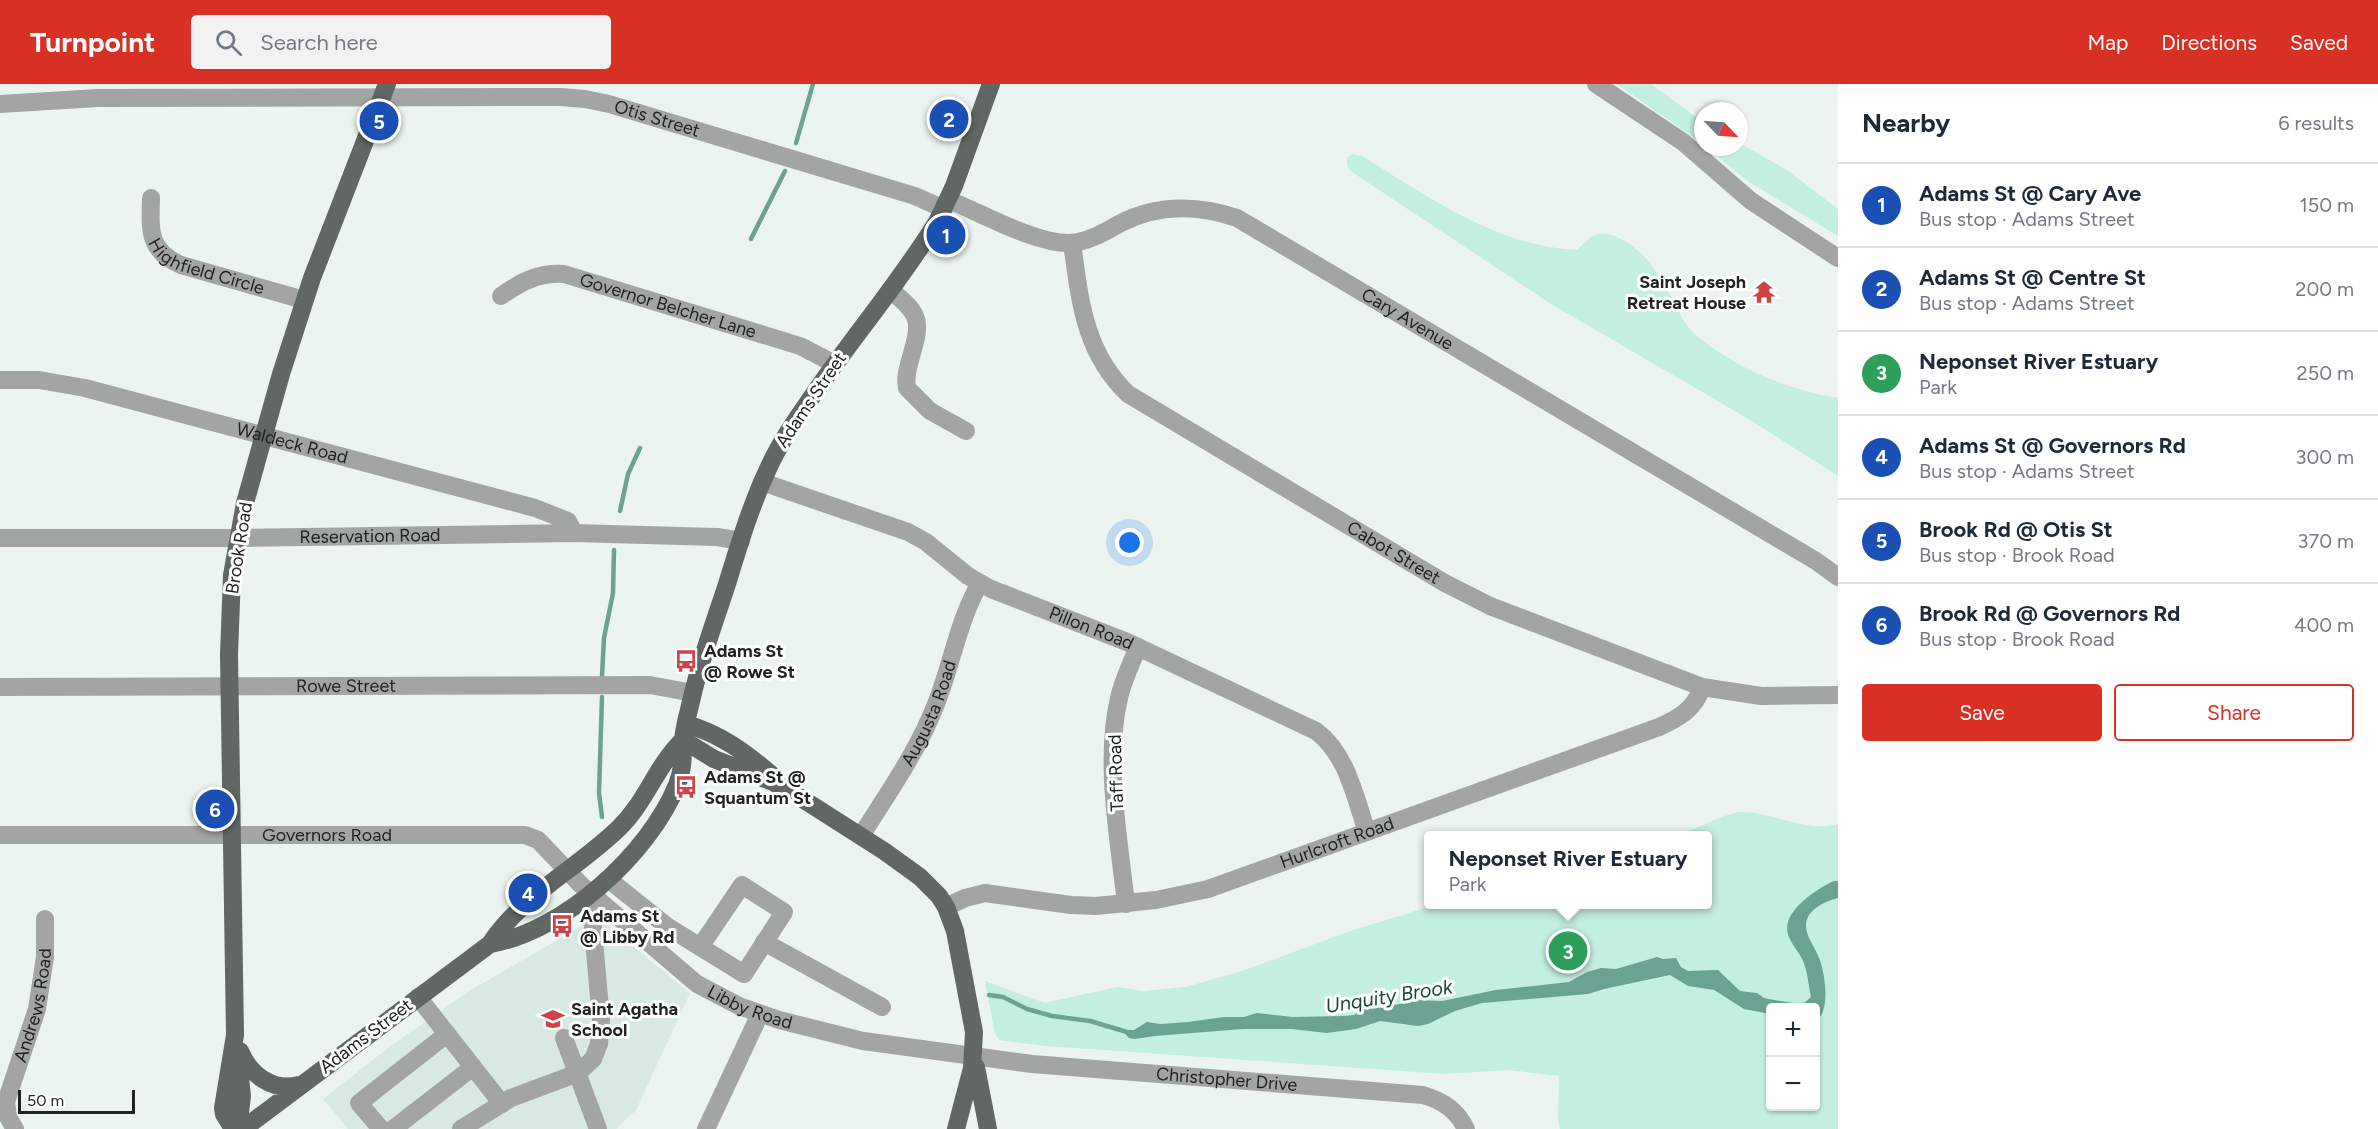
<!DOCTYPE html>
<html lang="en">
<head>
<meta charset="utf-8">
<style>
  :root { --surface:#fff; --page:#f2f2f3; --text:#1f2937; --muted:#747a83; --line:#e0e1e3; --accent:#d93025 }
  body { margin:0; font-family:Figtree,sans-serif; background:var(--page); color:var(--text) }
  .controls { position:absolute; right:18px; bottom:18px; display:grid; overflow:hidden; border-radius:6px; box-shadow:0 2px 4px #0004 }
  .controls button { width:54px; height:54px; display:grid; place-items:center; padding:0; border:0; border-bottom:2px solid var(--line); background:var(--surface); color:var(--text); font:30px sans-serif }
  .compass { position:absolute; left:1694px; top:18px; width:54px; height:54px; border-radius:50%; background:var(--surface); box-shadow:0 2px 4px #0004; rotate:115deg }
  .scale { position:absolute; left:18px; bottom:15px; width:117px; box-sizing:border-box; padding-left:6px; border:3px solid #202322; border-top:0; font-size:16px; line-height:21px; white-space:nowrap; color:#202322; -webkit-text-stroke:4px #fdfffe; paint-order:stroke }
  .you { position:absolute; left:1130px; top:459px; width:21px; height:21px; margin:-15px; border:4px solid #fff; border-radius:50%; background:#1a73e8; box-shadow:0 0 0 9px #1a73e833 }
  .badge { display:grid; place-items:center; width:39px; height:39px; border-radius:50%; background:var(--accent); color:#fff; font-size:20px; font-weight:700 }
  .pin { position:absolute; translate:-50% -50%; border:3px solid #fff; box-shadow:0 2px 6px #0006 }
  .popup { position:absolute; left:1424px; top:747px; width:288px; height:78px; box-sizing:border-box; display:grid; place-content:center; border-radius:6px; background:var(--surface); filter:drop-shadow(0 2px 4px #0005); font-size:20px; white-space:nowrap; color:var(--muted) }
  .popup b { font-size:22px; color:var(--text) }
  .popup::after { content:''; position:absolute; left:50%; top:100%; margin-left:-12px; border:12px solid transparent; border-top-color:var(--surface) }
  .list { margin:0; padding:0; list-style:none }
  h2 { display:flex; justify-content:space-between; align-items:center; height:78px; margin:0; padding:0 24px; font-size:26px }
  h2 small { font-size:20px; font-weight:400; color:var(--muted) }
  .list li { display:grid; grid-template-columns:39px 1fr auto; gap:18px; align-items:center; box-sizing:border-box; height:84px; padding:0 24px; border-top:2px solid var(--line) }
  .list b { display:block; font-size:22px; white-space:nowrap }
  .list p { margin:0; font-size:20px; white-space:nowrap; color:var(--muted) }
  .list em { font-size:20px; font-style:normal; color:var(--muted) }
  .actions { display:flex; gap:12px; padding:18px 24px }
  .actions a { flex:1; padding:14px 0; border:2px solid var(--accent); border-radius:6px; text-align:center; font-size:21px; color:var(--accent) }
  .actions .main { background:var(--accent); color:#fff }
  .icon { flex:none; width:33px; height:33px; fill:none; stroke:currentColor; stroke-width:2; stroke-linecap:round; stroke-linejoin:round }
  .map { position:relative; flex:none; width:1838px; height:1045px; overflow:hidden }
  header { display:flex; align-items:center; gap:36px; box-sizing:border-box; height:84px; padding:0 30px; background:var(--accent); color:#fff }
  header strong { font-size:28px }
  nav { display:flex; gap:33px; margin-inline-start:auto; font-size:21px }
  .search { width:420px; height:54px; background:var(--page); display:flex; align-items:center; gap:15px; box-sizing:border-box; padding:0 21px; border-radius:6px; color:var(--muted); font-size:22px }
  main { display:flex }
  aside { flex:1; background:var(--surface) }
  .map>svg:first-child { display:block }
  .built { fill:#d7e9e2 }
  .green { fill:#c3efe0; fill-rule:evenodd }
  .water { fill:#6ca291 }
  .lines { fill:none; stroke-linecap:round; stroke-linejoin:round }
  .stream { stroke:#6ca291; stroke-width:4.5 }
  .minor { stroke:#a2a5a4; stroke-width:18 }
  .major { stroke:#606764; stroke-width:18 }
  .labels { text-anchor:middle; stroke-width:6; stroke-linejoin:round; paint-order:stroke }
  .street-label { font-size:18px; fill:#202322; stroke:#fdfffe }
  .poi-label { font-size:18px; font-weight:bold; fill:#202322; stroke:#fdfffe; text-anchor:start }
  .water-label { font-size:20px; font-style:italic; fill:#154538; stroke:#fdfffe }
</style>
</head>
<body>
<header>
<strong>Turnpoint</strong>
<div class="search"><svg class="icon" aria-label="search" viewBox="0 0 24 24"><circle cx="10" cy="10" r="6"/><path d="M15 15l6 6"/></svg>Search here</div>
<nav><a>Map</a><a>Directions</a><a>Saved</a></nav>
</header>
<main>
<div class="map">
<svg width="1838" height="1045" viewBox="0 0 1838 1045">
  <rect width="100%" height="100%" fill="#ebf4f0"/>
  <path class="built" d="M597,833L690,909L636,1026L616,1045H348L323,1015L392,961L471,906Z"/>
  <path class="green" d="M1617,0H1651L1703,38V60Z
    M1739,59L1787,86L1838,125V152L1746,96L1706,63H1739Z
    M1353,70L1362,72C1429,113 1496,162 1577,166C1582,161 1588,154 1595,151C1606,147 1615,152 1625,157C1648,171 1661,193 1673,217C1680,229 1685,242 1696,251C1735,284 1788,306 1838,314V392L1752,337L1551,220L1352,88L1347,82V74Z
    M1739,728C1773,727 1804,749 1838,740V1045H1560L1558,1035L1559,992L1508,986L1445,990L1046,962L999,956L995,950L985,897L1045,919L1117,903L1144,907L1186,903L1245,886L1350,847L1435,821L1708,820V752L1676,751C1698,746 1717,732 1739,728ZM1770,924H1816V1022H1770Z"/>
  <path class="water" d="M1834,797H1838V814C1822,818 1801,829 1807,848C1809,857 1816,865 1819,874C1825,888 1831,928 1816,936V924H1770V930L1744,925L1714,906L1688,902L1670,891L1604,905L1588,910L1482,919L1455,927L1428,940L1418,942L1380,937L1356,945L1327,949L1291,945H1243L1155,952L1135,955L1129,954L1122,946H1134L1147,938L1160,940L1188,938L1224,933H1244L1257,929L1293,933L1344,932L1354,931L1368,922L1382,924L1416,916L1442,917L1496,906L1569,898L1587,888L1601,884L1616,885L1657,873L1663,875L1676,874L1681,883L1688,887L1718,886L1740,907L1757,909L1764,914L1797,920L1804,919L1811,913C1808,901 1808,888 1803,877C1799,868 1792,861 1789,853C1778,829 1818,804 1834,797Z"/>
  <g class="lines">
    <path class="stream" d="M796,59L813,0
      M751,155L785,87
      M620,427L628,390L640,364
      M602,592L604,554L613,509L614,466
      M602,733L599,709L602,613
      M989,911L1003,913L1027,925L1052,932L1090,937L1127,948"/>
    <g class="minor">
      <path d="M1596,0L1683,58L1751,117L1838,174"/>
      <path id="s1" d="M0,20L98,14L560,13L585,15L609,20L915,112L944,125"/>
      <path id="s2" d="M151,114C150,146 148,167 181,181L304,216"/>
      <path id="s3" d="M949,116C981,129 1036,160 1070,159C1088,158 1105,148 1121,139C1158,120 1199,121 1237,134L1816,477L1838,493"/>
      <path id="s4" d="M1072,159C1080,216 1084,268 1128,310L1443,498L1490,522L1702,603L1761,612L1838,611"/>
      <path d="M890,206C925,233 920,240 909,280C907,289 905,295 907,304L930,327L966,347"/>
      <path id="s5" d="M501,212C520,198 540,188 564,190L800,262L835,280"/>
      <path id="s6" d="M0,296H39L85,304L535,424L568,437L574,449"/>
      <path id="s7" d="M762,398L908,448L926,458L968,492L991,505L1127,558L1316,647C1347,670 1355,713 1367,748"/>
      <path id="s8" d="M0,454H237L574,449L717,453L741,457"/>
      <path id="s9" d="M0,603L650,601L693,609"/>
      <path id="s10" d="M0,751H525L538,756L581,801L697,900L739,922L779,936L863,957L1032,980L1423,1011C1443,1017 1457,1026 1466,1045"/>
      <path id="s11" d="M861,752C888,709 918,667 936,620C952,580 958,537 980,499"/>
      <path d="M608,795L668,843L744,890L784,828L742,801L700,863"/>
      <path d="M1126,820C1119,755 1104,678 1119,614C1123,596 1131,580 1138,563"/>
      <path id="s12" d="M946,823L965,814L985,809L1071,821L1096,822L1156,816L1208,805L1659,643C1679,634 1695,625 1702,603"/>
      <path d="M764,858L882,923"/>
      <path d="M418,913L502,1020"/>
      <path d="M564,954L598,1045"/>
      <path id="s13" d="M15,1045L8,1033L6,1018L37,925L45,873V835"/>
      <path d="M381,1045L359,1019L447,950"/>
      <path d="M393,1045L473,983"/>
      <path d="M461,1045L511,1014L578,989L593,975L599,960L601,936L590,810"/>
      <path d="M706,1045L760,930"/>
    </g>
    <path class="major" d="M686,640C721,650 746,669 773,692
      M683,656L714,675L773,698L793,709L884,767L920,793L939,812L946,823L955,847L974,948L972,984L956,1045
      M490,860C563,848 649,770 677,701C683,686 683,673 683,657C684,642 689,627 692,613C701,574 715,537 727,500C739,461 751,421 768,385C781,356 800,330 818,304C857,248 901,196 937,138L954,102L991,0
      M237,967L242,1012L238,1045
      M240,967C250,991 273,1008 299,1001
      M976,983L988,1045
      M233,1045L224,1030L223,1024L235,951L229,570L232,491L245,419L281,290L312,194L387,0
      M243,1045L490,860C522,811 577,785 619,744C646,718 656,682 683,656"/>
  </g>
  <defs>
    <g id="temple-bare" transform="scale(1.8)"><path d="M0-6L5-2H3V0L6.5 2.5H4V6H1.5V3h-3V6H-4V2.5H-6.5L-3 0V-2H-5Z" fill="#d14148" stroke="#fdfffe" stroke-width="2.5" paint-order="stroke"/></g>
    <g id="bus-bare" transform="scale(1.8)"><path d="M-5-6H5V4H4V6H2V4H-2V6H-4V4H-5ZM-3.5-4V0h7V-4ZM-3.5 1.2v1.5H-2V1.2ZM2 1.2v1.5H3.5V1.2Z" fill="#d14148" stroke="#fdfffe" stroke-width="2.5" paint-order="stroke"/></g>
    <g id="school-bare" transform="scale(1.8)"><path d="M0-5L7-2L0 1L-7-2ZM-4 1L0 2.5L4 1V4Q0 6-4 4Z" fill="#d14148" stroke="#fdfffe" stroke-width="2.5" paint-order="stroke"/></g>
  </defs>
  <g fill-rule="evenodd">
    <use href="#temple-bare" x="1764" y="208"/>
    <use href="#bus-bare" x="686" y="577"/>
    <use href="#bus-bare" x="686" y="703"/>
    <use href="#bus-bare" x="562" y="842"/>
    <use href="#school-bare" x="553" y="935"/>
  </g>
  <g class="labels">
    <g class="street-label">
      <text dy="6" stroke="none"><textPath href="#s1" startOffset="660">Otis Street</textPath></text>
      <text dy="6" stroke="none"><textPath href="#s2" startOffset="104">Highfield Circle</textPath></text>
      <text dy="6" stroke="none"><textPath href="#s5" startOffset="177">Governor Belcher Lane</textPath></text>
      <text dy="6" stroke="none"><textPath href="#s3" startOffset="502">Cary Avenue</textPath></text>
      <text transform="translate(811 316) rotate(-56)" y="6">Adams Street</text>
      <text dy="6" stroke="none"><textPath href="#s6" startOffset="300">Waldeck Road</textPath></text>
      <text dy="6" stroke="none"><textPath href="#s8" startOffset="370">Reservation Road</textPath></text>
      <text transform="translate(239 464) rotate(-81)" y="6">Brook Road</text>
      <text dy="6" stroke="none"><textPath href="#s4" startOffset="474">Cabot Street</textPath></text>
      <text dy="6" stroke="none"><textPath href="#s7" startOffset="363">Pillon Road</textPath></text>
      <text dy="6" stroke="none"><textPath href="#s9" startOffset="346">Rowe Street</textPath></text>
      <text dy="6" stroke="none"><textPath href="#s11" startOffset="141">Augusta Road</textPath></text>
      <text transform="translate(1116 689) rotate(-92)" y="6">Taff Road</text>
      <text dy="6" stroke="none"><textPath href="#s10" startOffset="327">Governors Road</textPath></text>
      <text dy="6" stroke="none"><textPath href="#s12" startOffset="404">Hurlcroft Road</textPath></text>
      <text dy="6" stroke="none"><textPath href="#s13" startOffset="130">Andrews Road</textPath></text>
      <text dy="6" stroke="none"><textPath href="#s10" startOffset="812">Libby Road</textPath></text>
      <text transform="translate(366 952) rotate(-37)" y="6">Adams Street</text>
      <text dy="6" stroke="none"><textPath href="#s10" startOffset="1296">Christopher Drive</textPath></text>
    </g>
    <g class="poi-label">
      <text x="1746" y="204" text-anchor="end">Saint Joseph<tspan x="1746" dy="21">Retreat House</tspan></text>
      <text x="704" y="573">Adams St<tspan x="704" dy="21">@ Rowe St</tspan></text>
      <text x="704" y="699">Adams St @<tspan x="704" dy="21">Squantum St</tspan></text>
      <text x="580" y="838">Adams St<tspan x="580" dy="21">@ Libby Rd</tspan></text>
      <text x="571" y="931">Saint Agatha<tspan x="571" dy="21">School</tspan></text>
    </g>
    <g class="water-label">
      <text transform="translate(1389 912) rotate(-9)" y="7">Unquity Brook</text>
    </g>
  </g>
</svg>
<div class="controls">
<button>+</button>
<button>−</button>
</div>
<svg class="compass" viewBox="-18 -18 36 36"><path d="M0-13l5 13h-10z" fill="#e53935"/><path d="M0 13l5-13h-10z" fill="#747a83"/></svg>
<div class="scale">50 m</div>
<div class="you"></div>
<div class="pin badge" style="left:946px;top:151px;background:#1a4fb4">1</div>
<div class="pin badge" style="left:949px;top:35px;background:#1a4fb4">2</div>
<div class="pin badge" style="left:1568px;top:867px;background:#2e9e5b">3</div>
<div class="popup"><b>Neponset River Estuary</b>Park</div>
<div class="pin badge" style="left:528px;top:809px;background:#1a4fb4">4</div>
<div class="pin badge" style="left:379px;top:37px;background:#1a4fb4">5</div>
<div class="pin badge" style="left:215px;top:725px;background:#1a4fb4">6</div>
</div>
<aside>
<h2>Nearby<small>6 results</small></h2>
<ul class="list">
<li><span class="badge" style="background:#1a4fb4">1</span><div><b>Adams St @ Cary Ave</b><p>Bus stop · Adams Street</p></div><em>150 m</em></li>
<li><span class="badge" style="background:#1a4fb4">2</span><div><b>Adams St @ Centre St</b><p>Bus stop · Adams Street</p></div><em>200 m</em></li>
<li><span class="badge" style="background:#2e9e5b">3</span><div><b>Neponset River Estuary</b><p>Park</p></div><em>250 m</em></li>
<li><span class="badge" style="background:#1a4fb4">4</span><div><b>Adams St @ Governors Rd</b><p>Bus stop · Adams Street</p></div><em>300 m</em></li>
<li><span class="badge" style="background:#1a4fb4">5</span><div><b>Brook Rd @ Otis St</b><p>Bus stop · Brook Road</p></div><em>370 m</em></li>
<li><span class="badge" style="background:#1a4fb4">6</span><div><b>Brook Rd @ Governors Rd</b><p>Bus stop · Brook Road</p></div><em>400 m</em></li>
</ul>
<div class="actions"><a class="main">Save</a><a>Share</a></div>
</aside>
</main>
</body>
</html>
